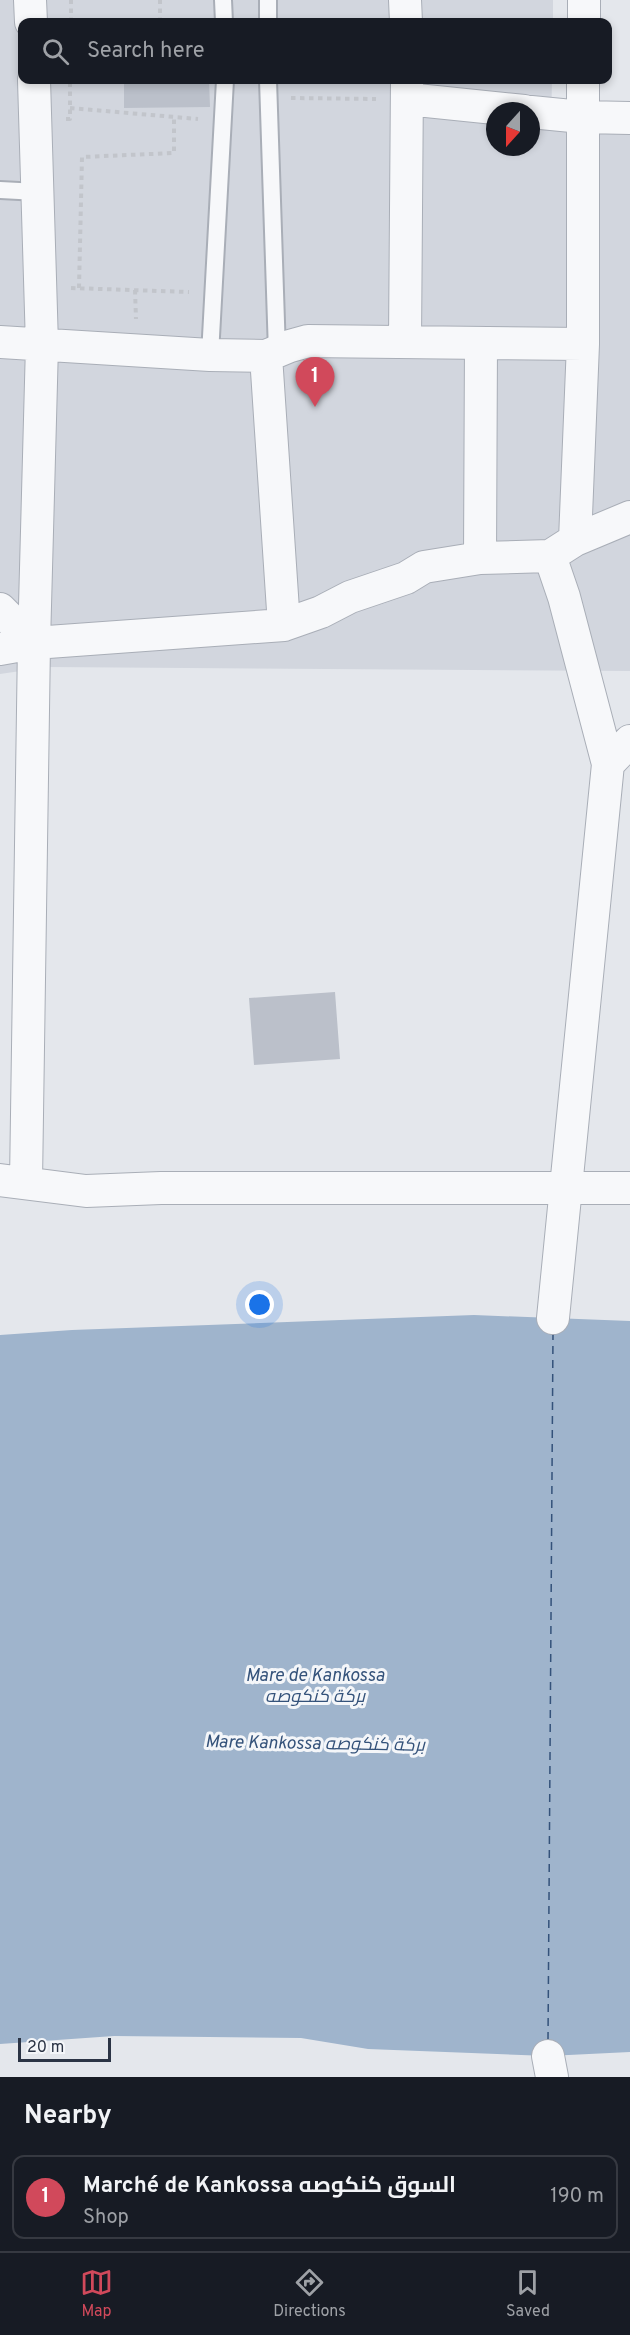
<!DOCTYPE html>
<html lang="en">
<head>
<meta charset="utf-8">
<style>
  :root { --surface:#171b24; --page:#242831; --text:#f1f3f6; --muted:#9ea1a6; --line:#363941; --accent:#d1495b }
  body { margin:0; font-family:Overpass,Cairo,sans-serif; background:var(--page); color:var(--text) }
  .compass { position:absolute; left:486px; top:102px; width:54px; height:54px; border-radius:50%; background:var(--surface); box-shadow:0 3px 9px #0003; rotate:201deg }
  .scale { position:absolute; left:18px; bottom:15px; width:93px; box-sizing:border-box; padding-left:6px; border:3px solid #2b3445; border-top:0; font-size:16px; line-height:21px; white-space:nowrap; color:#2b3445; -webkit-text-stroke:4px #f4f6f9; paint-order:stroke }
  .you { position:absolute; left:260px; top:1305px; width:21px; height:21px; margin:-15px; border:4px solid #fff; border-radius:50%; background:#1a73e8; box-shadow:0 0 0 9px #1a73e833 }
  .badge { display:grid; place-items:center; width:39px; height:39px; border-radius:50%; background:var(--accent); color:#fff; font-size:20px; font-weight:700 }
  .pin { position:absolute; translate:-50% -50px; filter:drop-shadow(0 2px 3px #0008) }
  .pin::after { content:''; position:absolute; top:32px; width:21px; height:18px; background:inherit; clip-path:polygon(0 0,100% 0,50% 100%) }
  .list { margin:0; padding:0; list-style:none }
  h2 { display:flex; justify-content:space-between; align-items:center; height:78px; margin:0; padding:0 24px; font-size:26px }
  h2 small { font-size:20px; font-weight:400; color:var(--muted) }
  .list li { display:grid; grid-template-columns:39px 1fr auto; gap:18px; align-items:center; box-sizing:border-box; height:84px; margin:0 12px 12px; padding:0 12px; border:2px solid var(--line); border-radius:12px }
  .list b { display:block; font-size:22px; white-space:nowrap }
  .list p { margin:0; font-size:20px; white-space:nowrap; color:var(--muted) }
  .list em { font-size:20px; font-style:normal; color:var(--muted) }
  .icon { flex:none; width:33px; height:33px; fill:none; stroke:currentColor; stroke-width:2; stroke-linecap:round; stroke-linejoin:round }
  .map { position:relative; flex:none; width:630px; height:2077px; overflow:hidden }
  .search { position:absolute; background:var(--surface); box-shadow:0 3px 9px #0003; left:18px; right:18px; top:18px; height:66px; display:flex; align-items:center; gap:15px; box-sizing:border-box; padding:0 21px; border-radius:12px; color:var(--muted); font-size:22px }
  .sheet { height:174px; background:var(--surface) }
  nav { display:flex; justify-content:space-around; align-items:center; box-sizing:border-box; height:84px; border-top:2px solid var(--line); background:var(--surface); font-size:16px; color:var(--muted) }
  nav a { display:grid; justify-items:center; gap:3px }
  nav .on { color:var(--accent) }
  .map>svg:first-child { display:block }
  .built { fill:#d2d6de; fill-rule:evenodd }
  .water { fill:#9fb4cc }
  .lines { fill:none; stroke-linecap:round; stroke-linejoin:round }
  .ferry { stroke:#34527a; stroke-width:1.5; stroke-dasharray:8 6; stroke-linecap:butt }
  .building { fill:#bbc0ca }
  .service-casing { stroke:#a9aeb7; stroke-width:20 }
  .minor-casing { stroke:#a9aeb7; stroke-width:34 }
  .path { stroke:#c2c5cb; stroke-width:4; stroke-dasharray:4.5 4.5; stroke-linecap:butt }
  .service { stroke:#f7f8fa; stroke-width:16 }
  .minor { stroke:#f7f8fa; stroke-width:32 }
  .labels { text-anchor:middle; stroke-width:6; stroke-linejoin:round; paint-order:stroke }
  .water-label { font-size:18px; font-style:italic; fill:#34527a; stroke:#f4f6f9 }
</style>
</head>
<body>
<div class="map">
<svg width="630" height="2077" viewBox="0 0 630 2077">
  <rect width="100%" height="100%" fill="#e4e7ec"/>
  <path class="built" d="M0,0H553V22H22V80H552L551,128L630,129V671L48,667L0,674ZM495,111H531V147H495Z"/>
  <path class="water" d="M474,1315L630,1321V2052L548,2056L368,2049L301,2038L114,2036L0,2044V1335L72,1330Z"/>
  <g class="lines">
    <path class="ferry" d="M548,2040L553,1334"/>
  </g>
  <path class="building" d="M124,80H209L210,107L124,108Z
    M335,992L340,1059L254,1065L249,998Z"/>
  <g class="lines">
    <g class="service-casing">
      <path id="service" d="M223,0L224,22
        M268,22V0
        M268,80L277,352
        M0,190L38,192
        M210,355L225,80"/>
    </g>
    <g class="minor-casing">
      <path id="minor" d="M30,0L31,22
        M405,0L406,22
        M584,22V0
        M407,99L524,111
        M531,112L582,117L630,118
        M0,342L210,355L266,356L290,346L308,341L583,344
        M405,342L407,80
        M266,356L284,625
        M575,540L583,344V80
        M550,556L564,597L608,764L553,1318
        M480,558L481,343
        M0,609L34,643
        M0,649L34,643L284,625L321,612L350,597L406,578L424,567L480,558L550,556L575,540L630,517
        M608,764L630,741
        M0,1180L86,1191L161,1188H630
        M26,1182L34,643L42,345L34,80
        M548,2056L552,2077"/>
    </g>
    <path class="path" d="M71,22V0
      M160,22V0
      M291,98L376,99
      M70,108L198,119
      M66,119H70V80
      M71,288L189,292
      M79,288L82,157L174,153V117
      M135,290L136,319"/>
    <use href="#service" class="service"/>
    <use href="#minor" class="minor"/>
  </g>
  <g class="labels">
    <g class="water-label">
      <text x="315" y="1681">Mare de Kankossa<tspan x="315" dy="21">بركة كنكوصه</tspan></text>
      <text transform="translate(315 1743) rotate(1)" y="6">Mare Kankossa بركة كنكوصه</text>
    </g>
  </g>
</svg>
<svg class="compass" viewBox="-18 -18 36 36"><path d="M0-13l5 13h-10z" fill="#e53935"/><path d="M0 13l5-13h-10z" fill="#9ea1a6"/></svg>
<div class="scale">20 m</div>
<div class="you"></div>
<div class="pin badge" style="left:315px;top:407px">1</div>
<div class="search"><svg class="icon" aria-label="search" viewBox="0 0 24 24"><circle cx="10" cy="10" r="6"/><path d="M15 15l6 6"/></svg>Search here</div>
</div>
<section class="sheet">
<h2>Nearby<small></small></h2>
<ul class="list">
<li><span class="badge">1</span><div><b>Marché de Kankossa السوق كنكوصه</b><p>Shop</p></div><em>190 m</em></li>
</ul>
</section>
<nav>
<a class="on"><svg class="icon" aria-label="map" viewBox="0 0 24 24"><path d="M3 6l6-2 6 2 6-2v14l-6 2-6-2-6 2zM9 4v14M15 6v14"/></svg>Map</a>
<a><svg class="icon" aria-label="directions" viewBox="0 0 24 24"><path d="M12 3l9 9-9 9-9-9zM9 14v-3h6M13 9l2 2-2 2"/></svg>Directions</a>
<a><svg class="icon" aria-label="saved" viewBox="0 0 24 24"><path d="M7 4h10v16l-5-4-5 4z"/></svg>Saved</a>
</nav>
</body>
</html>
